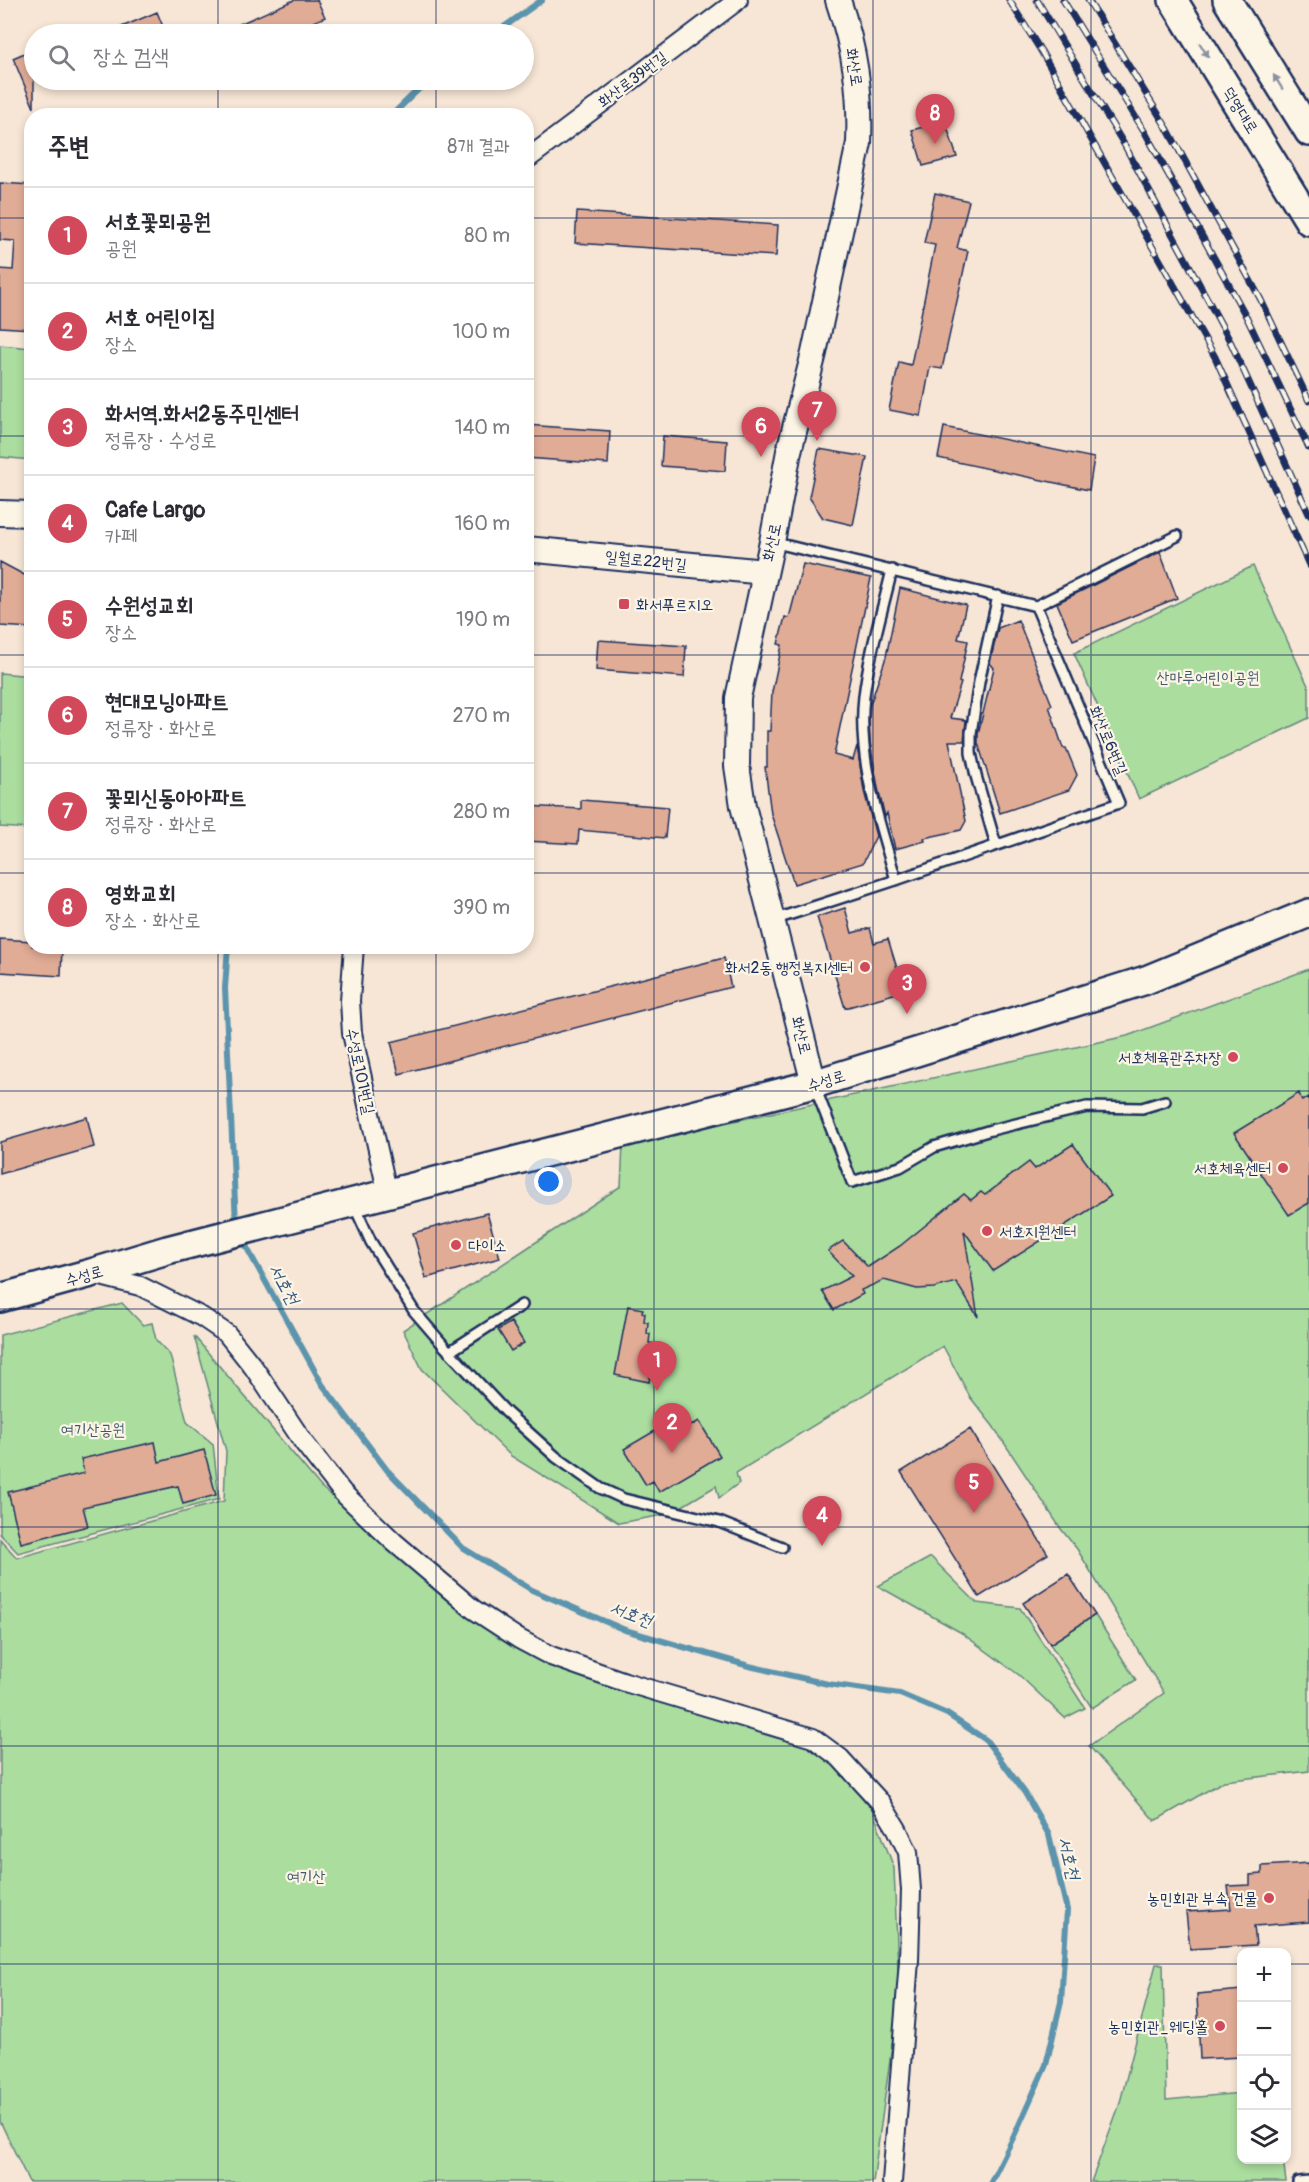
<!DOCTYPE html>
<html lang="ko">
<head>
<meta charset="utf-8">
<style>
  :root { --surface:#fff; --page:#f2f2f3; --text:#2b2b33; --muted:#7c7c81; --line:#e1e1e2; --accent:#d1495b }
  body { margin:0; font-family:Pangolin,"Poor Story",sans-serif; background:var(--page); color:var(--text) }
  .controls { position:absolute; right:18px; bottom:18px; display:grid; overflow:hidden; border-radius:12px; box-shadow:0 3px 9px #0003 }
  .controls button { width:54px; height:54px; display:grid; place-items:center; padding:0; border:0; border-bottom:2px solid var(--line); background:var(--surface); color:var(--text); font:30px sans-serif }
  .you { position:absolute; left:549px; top:1182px; width:21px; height:21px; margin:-15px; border:4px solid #fff; border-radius:50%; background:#1a73e8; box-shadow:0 0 0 9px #1a73e833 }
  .badge { display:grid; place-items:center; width:39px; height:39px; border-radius:50%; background:var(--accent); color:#fff; font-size:20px; font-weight:700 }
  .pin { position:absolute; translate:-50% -50px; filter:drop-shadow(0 2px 3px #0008) }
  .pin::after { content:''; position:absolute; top:32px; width:21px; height:18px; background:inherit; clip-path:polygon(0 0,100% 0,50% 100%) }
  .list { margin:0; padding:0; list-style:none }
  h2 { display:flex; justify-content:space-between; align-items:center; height:78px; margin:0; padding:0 24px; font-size:26px }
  h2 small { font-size:20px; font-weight:400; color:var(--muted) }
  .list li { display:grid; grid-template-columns:39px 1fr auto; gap:18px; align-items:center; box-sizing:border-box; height:96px; padding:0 24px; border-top:2px solid var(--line) }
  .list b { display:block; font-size:22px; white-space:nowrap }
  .list p { margin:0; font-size:20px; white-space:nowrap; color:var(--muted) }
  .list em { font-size:20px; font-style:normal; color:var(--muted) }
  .icon { flex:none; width:33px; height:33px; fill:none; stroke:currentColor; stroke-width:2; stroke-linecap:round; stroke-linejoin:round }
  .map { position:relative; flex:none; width:1309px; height:2182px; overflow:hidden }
  .search { position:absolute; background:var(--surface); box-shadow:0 3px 9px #0003; left:24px; top:24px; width:510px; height:66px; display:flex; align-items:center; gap:15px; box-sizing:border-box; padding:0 21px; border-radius:33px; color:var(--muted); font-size:22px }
  .panel { position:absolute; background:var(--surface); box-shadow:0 3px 9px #0003; left:24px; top:108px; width:510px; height:846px; border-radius:24px }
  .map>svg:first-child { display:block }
  .green { fill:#abdd9f; stroke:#63867e; stroke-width:1.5 }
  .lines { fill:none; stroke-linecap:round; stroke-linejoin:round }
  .stream { stroke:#5c94ae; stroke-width:6 }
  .building { fill:#e1ac96; stroke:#1b2f5e; stroke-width:1.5 }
  .service-casing { stroke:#1b2f5e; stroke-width:14 }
  .minor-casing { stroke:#1b2f5e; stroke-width:22 }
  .tertiary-casing { stroke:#1b2f5e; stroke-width:28 }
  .secondary-casing { stroke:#1b2f5e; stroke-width:32 }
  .service { stroke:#fcf5e5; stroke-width:9 }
  .minor { stroke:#fcf5e5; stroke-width:18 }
  .tertiary { stroke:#fcf5e5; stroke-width:24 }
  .secondary { stroke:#fcf5e5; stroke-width:27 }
  .rail-casing { stroke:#1b2f5e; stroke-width:7 }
  .rail { stroke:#fcf5e5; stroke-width:4.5; stroke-dasharray:14; stroke-linecap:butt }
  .oneway { fill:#8c92a2 }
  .grid { fill:none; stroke:#1b2f5e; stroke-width:1.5; stroke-opacity:0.55 }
  .poi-dot { fill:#d1495b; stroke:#fcf5e5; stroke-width:2 }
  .labels { text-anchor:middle; stroke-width:4.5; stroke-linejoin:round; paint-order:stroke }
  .street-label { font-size:16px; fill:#1b2f5e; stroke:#fcf5e5 }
  .poi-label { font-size:16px; fill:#1b2f5e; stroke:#fcf5e5; text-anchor:end }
  .park-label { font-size:16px; fill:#3f5a6e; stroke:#fcf5e5 }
  .water-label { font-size:18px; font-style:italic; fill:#365980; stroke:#fcf5e5 }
</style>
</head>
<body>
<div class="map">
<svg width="1309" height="2182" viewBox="0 0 1309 2182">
  <rect width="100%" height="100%" fill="#f7e6d5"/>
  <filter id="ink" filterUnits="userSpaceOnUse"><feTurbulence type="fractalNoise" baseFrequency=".0167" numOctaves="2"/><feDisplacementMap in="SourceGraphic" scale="12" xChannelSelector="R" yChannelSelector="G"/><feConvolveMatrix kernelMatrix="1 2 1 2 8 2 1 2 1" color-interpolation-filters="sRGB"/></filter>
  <g filter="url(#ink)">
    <path class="green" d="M0,345L31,348V460L0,457Z
      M1253,566L1309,688V718L1139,799L1074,653Z
      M0,673L31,676V829L0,827Z
      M1309,969V1771L1224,1781L1155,1821L1089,1746L1164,1693L1077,1549L1061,1529L993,1426L970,1397L943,1346L736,1473L739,1483L719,1498L716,1486L669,1514L619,1523L511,1456L422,1369L403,1330L621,1186L623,1145L1127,1036Z
      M122,1303L143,1325L152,1323L156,1340L170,1355L187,1422L213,1444L219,1499L18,1553L0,1534V1335Z
      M194,1336L321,1487L496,1635L594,1681L783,1736L823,1753L872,1809L894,1868L899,1995L873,2182H29L0,2121V1539L17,1558L224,1501L226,1451Z
      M931,1557L977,1603L1020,1608L1085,1708L1065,1718L1019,1675L960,1632L878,1586Z
      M1095,1615L1136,1680L1092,1708L1050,1644Z
      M1156,1964H1163L1166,2100L1241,2093L1242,2160H1283L1286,2182H1091L1119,2106Z"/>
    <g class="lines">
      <path class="stream" d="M494,34L542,0
        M391,116L428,80
        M228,946L225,988L236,1224
        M242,1239L322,1384L387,1470L463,1548L532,1590L625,1630L749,1666L828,1684L900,1694L947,1714L986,1740L1025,1793L1049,1835L1067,1910L1061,2002L1046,2065L1014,2136L991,2182"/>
    </g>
    <path class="building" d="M294,0H317L325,17L285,34H217Z
      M157,12L166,34H105Z
      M34,49V108L13,58Z
      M945,121L957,157L923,166L912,130Z
      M0,183L32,185V329L0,327V269L13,270L15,241L0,240Z
      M935,193L969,201L957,248L968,251L942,369L930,367L921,416L889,410L899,362L911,365L935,245L924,243Z
      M577,212L778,225L776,256L575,243Z
      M526,425L610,431L608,464L526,458Z
      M944,427L1094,458L1089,490L938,458Z
      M663,436L727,441L725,471L661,466Z
      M819,449L867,457L853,525L823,518L809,497Z
      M1160,552L1177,598L1073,640L1057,603Z
      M0,562L32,579V628L0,626Z
      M803,564L871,578L834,755L853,760L857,746L864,791L876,836L863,863L794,884L771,814L765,767H767V731H770L772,692L782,645L778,644L785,617L789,618Z
      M900,588L966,605L958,639L968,641L959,682L961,683L950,718L966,720L964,741H949L966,821L961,830L924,838L925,841L895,849L887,813L885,817L878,788L870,742L869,720L870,705L886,657Z
      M1018,620L1052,705L1049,706L1063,748H1066L1077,775L1069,790L1000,813L978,743V734L994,668L990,663L998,628Z
      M598,640L686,646L684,677L596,670Z
      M581,800L668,807L665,838L579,830L578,844L526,841V806L581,809Z
      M845,908L852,933L870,928L874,943L888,939L904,991L845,1008L817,917Z
      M0,939L32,941V946H62L61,976L0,972Z
      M724,958L731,987L399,1074L391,1042Z
      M1299,1093L1302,1101L1309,1097V1203L1289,1215L1234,1133Z
      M87,1117L94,1147L0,1174V1142Z
      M1073,1144L1111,1196L993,1271L964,1231L978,1317L956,1282L934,1288L917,1289L884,1280L861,1290L863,1294L834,1310L822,1291L852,1276L828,1251L843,1241L868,1267L900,1246L964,1194L971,1200L981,1192L985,1195L1029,1162L1035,1169Z
      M487,1213L500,1258L426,1278L413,1233Z
      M628,1306L643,1309L642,1312L645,1313L644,1322H648L647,1334H650L649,1343L656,1344L649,1382L615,1375Z
      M511,1322L524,1343L511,1351L498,1330Z
      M699,1421L720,1456L659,1492L653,1481L646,1485L624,1449L670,1422L677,1434Z
      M970,1429L1048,1554L979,1597L901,1472Z
      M155,1442L159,1462L204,1450L216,1495L183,1504L178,1486L83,1507L88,1526L21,1543L8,1492L84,1473L81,1459Z
      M1068,1574L1095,1615L1050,1644L1023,1603Z
      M1309,1863V1922L1254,1926L1256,1945L1190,1949L1186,1912L1231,1909L1228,1886L1250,1885V1875L1262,1874V1866Z
      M1242,1990V2057L1200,2059L1197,1994Z"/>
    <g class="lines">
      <g class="service-casing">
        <path id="service" d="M772,542L1036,606L1119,803L896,880L773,920
          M892,570C882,612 869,654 864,696C857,759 879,821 896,880
          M1036,606L1177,536
          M996,845L976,776L971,753V733L979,682L998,596
          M815,1087L852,1182L900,1167L934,1147L991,1130L1087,1107L1142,1108L1165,1101
          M354,1205L371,1242L414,1311L445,1347L506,1412L556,1457L600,1488L624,1499L719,1522L782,1547
          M449,1352L522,1305
          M1298,2182L1309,2181"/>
      </g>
      <g class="minor-casing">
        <path id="minor" d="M526,160L738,0
          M354,946L350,1001L352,1033L388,1195
          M93,1274L140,1286L202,1317L227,1334L254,1368L304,1443L343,1493L394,1542L473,1609L519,1639L551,1656L625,1682L813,1738L840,1758L881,1803L897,1829L908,1852L911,1890L909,1960L892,2182"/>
      </g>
      <g class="tertiary-casing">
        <path id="tertiary" d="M0,513L32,514
          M526,549L765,572
          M814,1084L743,806L737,766L738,698L772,542L789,451L814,353L859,143C861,91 855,50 838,0"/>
      </g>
      <g class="secondary-casing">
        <path id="secondary" d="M1173,0L1309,221
          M1227,0L1309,132
          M0,1298L91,1273L167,1250L814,1084L1146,980L1309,913"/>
      </g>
      <use href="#service" class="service"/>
      <use href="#minor" class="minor"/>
      <use href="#tertiary" class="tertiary"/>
      <use href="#secondary" class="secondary"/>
      <g class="rail-casing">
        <path id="rail" d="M1009,0L1041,51L1215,357L1309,565
          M1037,0L1125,146L1231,343L1309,514
          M1063,0L1146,134L1247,318L1309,448
          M1088,0L1167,128L1261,300L1309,401"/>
      </g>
      <use href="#rail" class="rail"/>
    </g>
    <defs><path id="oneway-solid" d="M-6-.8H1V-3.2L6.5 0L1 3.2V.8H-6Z" transform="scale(1.5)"/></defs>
    <g class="oneway">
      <use href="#oneway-solid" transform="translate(1204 50) rotate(58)"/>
      <use href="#oneway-solid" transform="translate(1278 82) rotate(-122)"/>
    </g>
  </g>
  <path class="grid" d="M218,0V34M436,0V34M654,0V2182M873,0V2182M1091,0V2182M218,80V116M436,80V116M0,218H32M526,218H1309M0,436H32M526,436H1309M0,655H32M526,655H1309M0,873H32M526,873H1309M218,946V2182M436,946V2182M0,1091H1309M0,1309H1309M0,1527H1309M0,1746H1309M0,1964H1242M1286,1964H1309"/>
  <g class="poi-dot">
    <rect x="618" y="598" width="12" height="12" rx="3"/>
    <circle cx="865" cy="967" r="6"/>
    <circle cx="1233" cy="1057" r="6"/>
    <circle cx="1283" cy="1168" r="6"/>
    <circle cx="987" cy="1231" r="6"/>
    <circle cx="456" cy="1245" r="6"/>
    <circle cx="1269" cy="1898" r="6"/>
    <circle cx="1220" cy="2026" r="6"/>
  </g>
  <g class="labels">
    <g class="street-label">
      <text transform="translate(855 67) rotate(81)" y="6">화산로</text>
      <text transform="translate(632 79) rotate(-37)" y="6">화산로39번길</text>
      <text transform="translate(1241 110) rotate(58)" y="6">덕영대로</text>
      <text transform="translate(771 542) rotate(-78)" y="6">화산로</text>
      <text transform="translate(646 560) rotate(6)" y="6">일월로22번길</text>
      <text transform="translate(1109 740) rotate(67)" y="6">화산로6번길</text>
      <text transform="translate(802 1035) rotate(76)" y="6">화산로</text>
      <text transform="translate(361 1071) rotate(78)" y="6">수성로101번길</text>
      <text transform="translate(826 1080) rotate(-17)" y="6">수성로</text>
      <text transform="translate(84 1275) rotate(-16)" y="6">수성로</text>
    </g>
    <g class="poi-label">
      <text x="636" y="610" text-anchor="start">화서푸르지오</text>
      <text x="853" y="973">화서2동 행정복지센터</text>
      <text x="1221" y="1063">서호체육관주차장</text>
      <text x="1271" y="1174">서호체육센터</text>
      <text x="999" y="1237" text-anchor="start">서호지원센터</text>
      <text x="468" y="1251" text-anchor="start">다이소</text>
      <text x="1257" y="1904">농민회관 부속 건물</text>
      <text x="1208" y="2032">농민회관_웨딩홀</text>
    </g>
    <g class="park-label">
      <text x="1208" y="683">산마루어린이공원</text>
      <text x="93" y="1435">여기산공원</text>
      <text x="306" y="1882">여기산</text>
    </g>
    <g class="water-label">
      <text transform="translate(284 1284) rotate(61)" y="6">서호천</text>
      <text transform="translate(631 1614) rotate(20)" y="6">서호천</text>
      <text transform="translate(1069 1858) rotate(76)" y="6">서호천</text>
    </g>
  </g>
</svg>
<div class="controls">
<button>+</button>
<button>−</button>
<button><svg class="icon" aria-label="locate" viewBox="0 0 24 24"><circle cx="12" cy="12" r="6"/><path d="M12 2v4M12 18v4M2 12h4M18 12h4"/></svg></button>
<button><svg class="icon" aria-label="layers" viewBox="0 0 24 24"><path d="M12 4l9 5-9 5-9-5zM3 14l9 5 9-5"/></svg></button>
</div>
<div class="you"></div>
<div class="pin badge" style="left:657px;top:1391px">1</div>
<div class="pin badge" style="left:672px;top:1453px">2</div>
<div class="pin badge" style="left:907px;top:1014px">3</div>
<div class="pin badge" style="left:822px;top:1546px">4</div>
<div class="pin badge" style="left:974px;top:1513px">5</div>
<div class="pin badge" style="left:761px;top:457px">6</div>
<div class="pin badge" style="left:817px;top:441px">7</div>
<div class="pin badge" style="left:935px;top:144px">8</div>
<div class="search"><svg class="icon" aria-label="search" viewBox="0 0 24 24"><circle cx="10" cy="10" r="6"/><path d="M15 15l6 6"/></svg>장소 검색</div>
<section class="panel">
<h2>주변<small>8개 결과</small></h2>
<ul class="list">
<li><span class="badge">1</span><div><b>서호꽃뫼공원</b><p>공원</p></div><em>80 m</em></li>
<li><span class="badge">2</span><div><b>서호 어린이집</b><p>장소</p></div><em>100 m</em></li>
<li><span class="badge">3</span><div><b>화서역.화서2동주민센터</b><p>정류장 · 수성로</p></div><em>140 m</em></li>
<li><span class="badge">4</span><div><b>Cafe Largo</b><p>카페</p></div><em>160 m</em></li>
<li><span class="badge">5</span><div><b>수원성교회</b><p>장소</p></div><em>190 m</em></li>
<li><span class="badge">6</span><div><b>현대모닝아파트</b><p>정류장 · 화산로</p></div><em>270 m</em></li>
<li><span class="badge">7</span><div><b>꽃뫼신동아아파트</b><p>정류장 · 화산로</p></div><em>280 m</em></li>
<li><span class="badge">8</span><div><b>영화교회</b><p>장소 · 화산로</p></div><em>390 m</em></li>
</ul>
</section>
</div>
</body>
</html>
